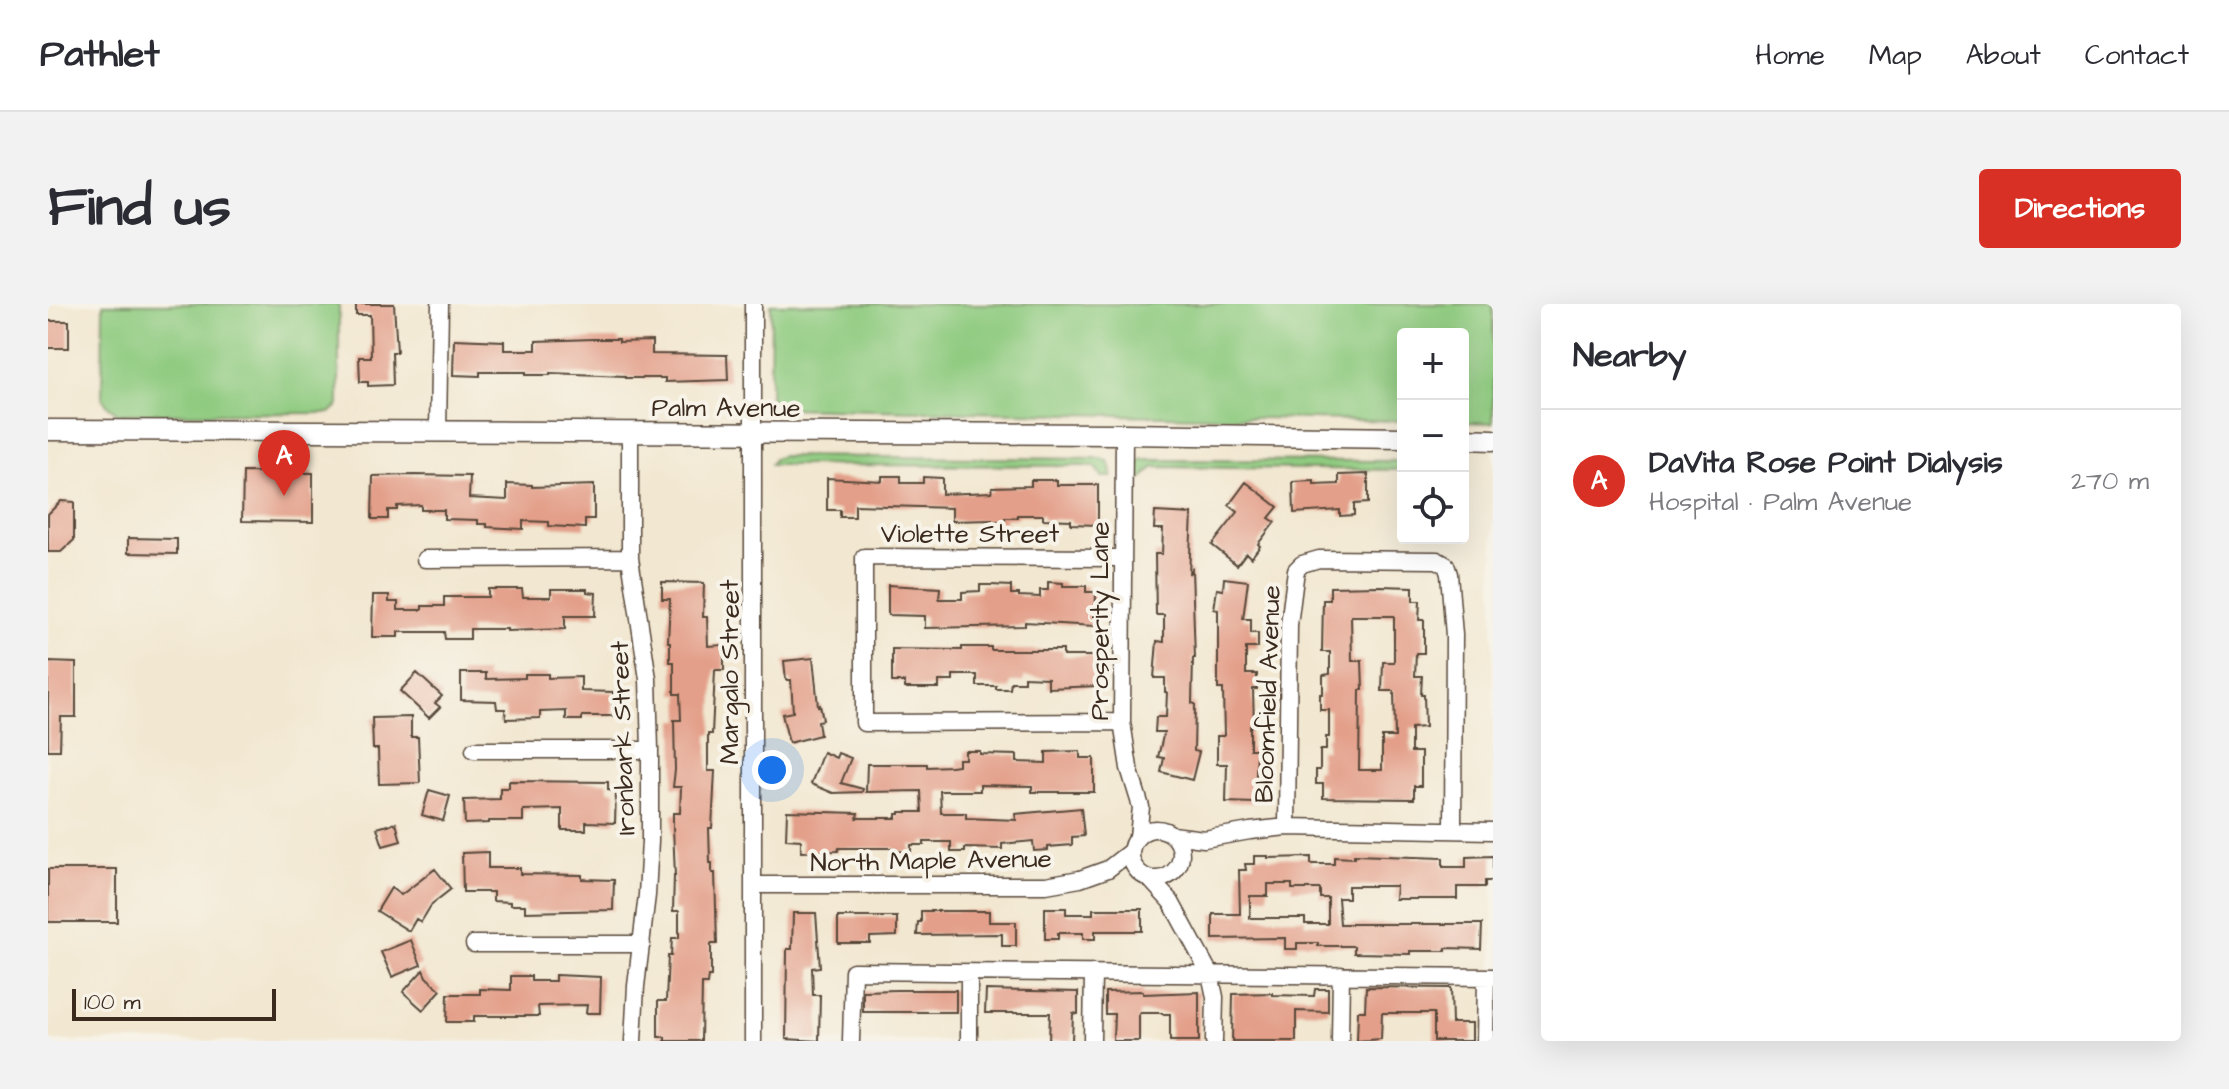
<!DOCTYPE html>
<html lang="en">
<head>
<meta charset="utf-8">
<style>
  :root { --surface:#fff; --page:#f2f2f3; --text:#2b2b33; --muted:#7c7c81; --line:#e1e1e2; --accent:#d93025 }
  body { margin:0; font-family:"Architects Daughter",sans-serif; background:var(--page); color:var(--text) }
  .controls { position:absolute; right:24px; top:24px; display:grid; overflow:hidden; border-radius:8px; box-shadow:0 8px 32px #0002 }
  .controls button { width:72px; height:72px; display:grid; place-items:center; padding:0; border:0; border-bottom:2px solid var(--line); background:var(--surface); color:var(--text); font:40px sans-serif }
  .scale { position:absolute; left:24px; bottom:20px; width:204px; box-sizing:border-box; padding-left:8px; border:4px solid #3b2a1e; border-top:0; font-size:22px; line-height:28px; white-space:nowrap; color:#3b2a1e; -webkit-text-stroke:6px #f7f3e8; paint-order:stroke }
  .you { position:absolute; left:724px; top:466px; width:28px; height:28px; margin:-20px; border:6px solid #fff; border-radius:50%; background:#1a73e8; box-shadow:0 0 0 12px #1a73e833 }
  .badge { display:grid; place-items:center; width:52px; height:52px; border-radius:50%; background:var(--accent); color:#fff; font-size:26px; font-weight:700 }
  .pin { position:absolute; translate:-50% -66px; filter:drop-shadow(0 2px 4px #0008) }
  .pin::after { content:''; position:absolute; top:42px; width:28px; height:24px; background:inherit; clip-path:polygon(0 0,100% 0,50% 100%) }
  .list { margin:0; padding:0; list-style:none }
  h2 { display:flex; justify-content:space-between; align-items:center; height:104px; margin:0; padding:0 32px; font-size:34px }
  h2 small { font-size:26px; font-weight:400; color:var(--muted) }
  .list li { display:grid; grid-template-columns:52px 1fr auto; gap:24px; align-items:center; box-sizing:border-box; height:144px; padding:0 32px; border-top:2px solid var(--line) }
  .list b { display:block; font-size:30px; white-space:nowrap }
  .list p { margin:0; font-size:26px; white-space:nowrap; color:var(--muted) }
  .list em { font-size:26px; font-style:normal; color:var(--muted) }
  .icon { flex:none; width:44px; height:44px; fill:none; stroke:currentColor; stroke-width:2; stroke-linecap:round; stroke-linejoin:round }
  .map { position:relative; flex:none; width:1445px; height:737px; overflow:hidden; border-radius:8px }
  header { display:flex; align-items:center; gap:48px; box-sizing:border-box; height:112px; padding:0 40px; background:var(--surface); border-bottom:2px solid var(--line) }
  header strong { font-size:38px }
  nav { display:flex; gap:44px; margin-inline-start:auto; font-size:28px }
  .intro { display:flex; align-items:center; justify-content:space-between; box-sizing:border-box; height:192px; padding:0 48px }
  h1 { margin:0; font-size:56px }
  .button { padding:20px 36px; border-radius:8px; background:var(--accent); color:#fff; font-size:28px; font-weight:700 }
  main { display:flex; gap:48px; padding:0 48px }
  aside { flex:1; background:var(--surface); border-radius:8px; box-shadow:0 8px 32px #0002 }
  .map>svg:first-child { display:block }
  .green { fill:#8fcb80; stroke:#657a4f; stroke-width:2 }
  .building { fill:#e39f89; fill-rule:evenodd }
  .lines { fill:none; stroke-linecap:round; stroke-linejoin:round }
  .minor-casing { stroke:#564639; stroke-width:19 }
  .major-casing { stroke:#564639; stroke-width:23 }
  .minor { stroke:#fff; stroke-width:16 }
  .major { stroke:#fff; stroke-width:20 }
  .labels { text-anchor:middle; stroke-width:8; stroke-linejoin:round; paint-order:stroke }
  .street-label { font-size:26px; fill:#3b2a1e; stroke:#f7f3e8 }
</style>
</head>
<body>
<header>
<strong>Pathlet</strong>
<nav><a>Home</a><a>Map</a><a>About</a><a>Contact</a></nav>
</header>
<div class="intro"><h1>Find us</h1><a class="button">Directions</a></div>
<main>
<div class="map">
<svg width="1445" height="737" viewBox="0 0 1445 737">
  <rect width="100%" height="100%" fill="#f7f3e8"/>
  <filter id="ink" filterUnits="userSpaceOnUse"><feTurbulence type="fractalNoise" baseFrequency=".0125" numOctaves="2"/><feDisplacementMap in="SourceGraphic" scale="16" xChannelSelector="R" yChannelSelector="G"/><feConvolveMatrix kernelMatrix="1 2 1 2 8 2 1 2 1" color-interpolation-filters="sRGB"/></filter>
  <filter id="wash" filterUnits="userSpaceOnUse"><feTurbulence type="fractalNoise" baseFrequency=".006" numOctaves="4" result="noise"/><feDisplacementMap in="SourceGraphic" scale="32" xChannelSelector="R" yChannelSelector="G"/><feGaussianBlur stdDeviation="1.8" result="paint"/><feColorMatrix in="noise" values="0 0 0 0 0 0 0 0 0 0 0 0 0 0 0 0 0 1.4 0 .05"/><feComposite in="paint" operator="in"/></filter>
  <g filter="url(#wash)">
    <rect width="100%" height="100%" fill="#f2e7d0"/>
    <path class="green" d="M55,0H291V101L282,109L71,110L60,102L54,94Z
      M723,0H1445V119L1415,118V30H1355V117L732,104L722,93Z
      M733,152L1053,155C1063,157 1064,164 1064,173H1054L1046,162L722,161L726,155Z
      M1095,156L1355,157V166L1106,163L1095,174H1087C1088,165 1088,161 1095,156Z"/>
    <g id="blocks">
      <path class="building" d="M308,0H346L349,48H344L345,81L320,82V78H312L311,53H323L322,11H308Z
        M0,17H21V44H0Z
        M406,35L456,37V46H488V37L545,35H571V38L604,37V50L679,51L680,76L617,78V74H577V72L502,69V71H478V68H432V72L405,71Z
        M195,168L265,169V218L194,217Z
        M1320,170V199L1306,200V211L1292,212V206L1246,209L1245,178L1266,177V181L1291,180V171Z
        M366,171L422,172L421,194L459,196V180L484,181V183L546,181V215H537V224L501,222V218L475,217V225L439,223V220H430V216L396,215V206H373V201L349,202V206H340V215H324L325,172Z
        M834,172H853V179H875V173L894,174V190L944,188V183L983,182V176H1009V181H1050V221L1023,220V216L995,215V211H970V214H957V218H944V216L904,217V204L807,201V213H792V206H779V174L834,177Z
        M1198,178L1230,203L1221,214L1227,218L1210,240L1212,242L1203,254L1198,249L1189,261L1164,241L1190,208L1181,201Z
        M13,197L26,198V236L13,248H0V210Z
        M1107,208L1144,210L1141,270L1144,265L1147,354H1145L1144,399L1147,400L1146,447L1151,448L1144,476L1113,468L1116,454L1110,453L1116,428H1107L1108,413H1118L1119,388H1117V374H1106L1109,337L1116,338V311H1108L1107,250H1114L1115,225H1106Z
        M80,234L129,235V250L80,249Z
        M1176,274L1200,277L1195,315H1203V329H1210V344H1198V370H1209V385H1205L1206,422H1202V445H1209L1207,499L1178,498L1179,460H1169V432H1176L1175,385H1170V306L1166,305L1169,285L1175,286Z
        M614,278L656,279L655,313H659L660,342L676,341V366H667L664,430H660V467H667L664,524H661L662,559H664V569H667L669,640H663V672H660L659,680H654L653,737H617V733H610V697H618L620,652H623L624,634H631V607H625L626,572H627L625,523V509H632L633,483H625L627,466L626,416H633L632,390H626V358H622V338H620L622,295H614Z
        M1000,278L1015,279V282H1038V288H1048L1047,322L977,318V322L877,324V312L840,311V281L892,284L891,295H914V288L932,287V281H943L963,282V290H971V292L992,293V286H1000Z
        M1332,282L1365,283V297H1372L1371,316H1376V349H1368L1367,372H1374L1373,391H1376L1377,423L1363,424V448H1373V482H1366V495L1275,494V480H1268V466H1272V446H1278V433H1281V406H1272V390H1275V371L1282,370V348H1274L1275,296H1282V283ZM1303,312H1346V358H1335L1334,387H1346L1347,433H1334V466H1311L1312,386H1315L1314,357H1304Z
        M440,285H474L475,293H503V285H539V288L548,289L547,312H517V325L459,327V325H422V335H397L396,328H350V333H324L325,291H341V298H350V306H374V302H396V293H440Z
        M914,343H943V346H1015V352H1051V382L1000,384V374L976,373V378H963L962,385H948V382H929V371H905V377H891V384H857V378H844V345L914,346Z
        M765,354L770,402L772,401L775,416L770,417L772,431L741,439L734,410L745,408L743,376H738L736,357Z
        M0,358L28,359V413H13L12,446H0Z
        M369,369L394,392L387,399L392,403L381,414L352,387Z
        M413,369H438V375L477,374V370H500V374L533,373V387L565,388V412H534V416H518V407L492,408V414L458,415L457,405H449L448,397L413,396Z
        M363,413V433H370L372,479L331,480L330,445H325L324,414Z
        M917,447H932V450L969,451V458L998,459V448L1032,447V454H1046V488H984V482L932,481V487H892L893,509H918V514L968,516L967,510L1033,504L1036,532L1024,533V541L1000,543V546L986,547L985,537L954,540V545L917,544V548H903V538H876V541H863V548L847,547V544H791L790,547L753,548V536L738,535L739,507L810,509L809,514H848V510H852V508H874L873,487L818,488L819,460H879V463L903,462L910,461V455H917Z
        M775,448L788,454L790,449L803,454L793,479L815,485L814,488L785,489L763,480Z
        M461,477L560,478V486L568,487L567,519L538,518V526H514V505L475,506V517H441V519L417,520L416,496L452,495V484H461Z
        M381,486L402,492L395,517L374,511Z
        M348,519L353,537L335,542L329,524Z
        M440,548V564H472V570L534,571V575L566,576L565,606L477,608V601H462V598L445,597V588H415L414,549Z
        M1306,551L1395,554V563H1418V553L1445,552V577H1437V583H1409V595H1347L1348,582H1300V594H1290L1292,620H1434L1433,645L1398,644V647H1362V650L1306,649V642H1270V639H1249V645H1237V634L1165,635V610H1192L1191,566H1198L1197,560H1206V552H1220V554L1263,553V560H1286V553L1306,554ZM1220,580H1244V585H1272V594H1280V620H1257V614H1202V592H1220Z
        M0,565H69V618H0Z
        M387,565L403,585L384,600L373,618L368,615L361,627L329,607L343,584L353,591Z
        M997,604H1018V610H1045V605H1094V627H1047V635H1035V629H1010V635H997Z
        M873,607H941V618H968V642H954V630L869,631L870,618H873Z
        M745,609H768L772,663L764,664L765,691H772L771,737L738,735L739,645H744Z
        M790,613H849V632L822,633V639H790Z
        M363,636L373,661L344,673L333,648Z
        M375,666L378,673L393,686L375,706L355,688Z
        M507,671L553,673L552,709H538L539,701L490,702L491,712H426V718H399L400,690H432V685L463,686V672H483V677H507Z
        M1318,683L1403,684L1404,719H1424V737H1386V709H1334L1333,735L1309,737L1310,707H1317Z
        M1267,685H1280V708L1248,707V737H1184L1185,690L1224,689V691L1266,692Z
        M849,686H908V708H815V687Z
        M938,686L1030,688V710L1025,709L1024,737H1001L1002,709H937Z
        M1095,687V690L1151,688V737H1122V710H1114V709H1091V737H1065L1066,710H1057V688Z"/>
    </g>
  </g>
  <g filter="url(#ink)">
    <use href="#blocks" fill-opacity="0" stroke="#564639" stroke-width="2"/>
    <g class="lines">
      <g class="minor-casing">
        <path id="minor" d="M390,128L392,0
          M582,129V254L600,375L602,446V537L599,591L588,682L585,737
          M1076,130L1074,418L1081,464L1093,503L1090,533
          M377,255L582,254
          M1074,418L816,419V253L1075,254
          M426,446H602
          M1239,523L1241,321L1248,266L1254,260L1271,255L1389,256L1398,261L1401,270L1406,331L1405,526
          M1083 550a25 25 0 1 1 50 0a25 25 0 1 1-50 0Z
          M1124,531L1156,535L1202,527L1239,523L1445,527
          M1101,574L1123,598L1162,670L1167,693L1166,737
          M705,581H998L1032,575L1060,565L1083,547
          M426,640H594
          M921,668V737
          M705,737V0
          M803,737L805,667L1445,673
          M1044,737L1045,669
          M1292,737L1293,671
          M1437,737L1438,673"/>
      </g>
      <g class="major-casing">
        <path id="major" d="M0,126L1076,130L1355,134
          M1415,135L1445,136"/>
      </g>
      <use href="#minor" class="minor"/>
      <use href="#major" class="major"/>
    </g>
  </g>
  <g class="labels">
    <g class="street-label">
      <text x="678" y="112">Palm Avenue</text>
      <text x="922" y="238">Violette Street</text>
      <text transform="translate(1051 317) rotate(-90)" y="9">Prosperity Lane</text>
      <text transform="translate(681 368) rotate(-90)" y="9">Margalo Street</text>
      <text transform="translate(1219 390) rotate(-88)" y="9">Bloomfield Avenue</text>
      <text transform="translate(574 434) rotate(-92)" y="9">Ironbark Street</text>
      <text transform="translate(883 556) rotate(-1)" y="9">North Maple Avenue</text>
    </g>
  </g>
</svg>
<div class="controls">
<button>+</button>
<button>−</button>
<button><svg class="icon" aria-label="locate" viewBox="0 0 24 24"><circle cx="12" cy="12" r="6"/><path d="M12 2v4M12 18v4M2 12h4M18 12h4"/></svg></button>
</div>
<div class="scale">100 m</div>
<div class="you"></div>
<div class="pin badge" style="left:236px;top:192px">A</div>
</div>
<aside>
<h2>Nearby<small></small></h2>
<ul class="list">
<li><span class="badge">A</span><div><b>DaVita Rose Point Dialysis</b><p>Hospital · Palm Avenue</p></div><em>270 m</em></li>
</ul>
</aside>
</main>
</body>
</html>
